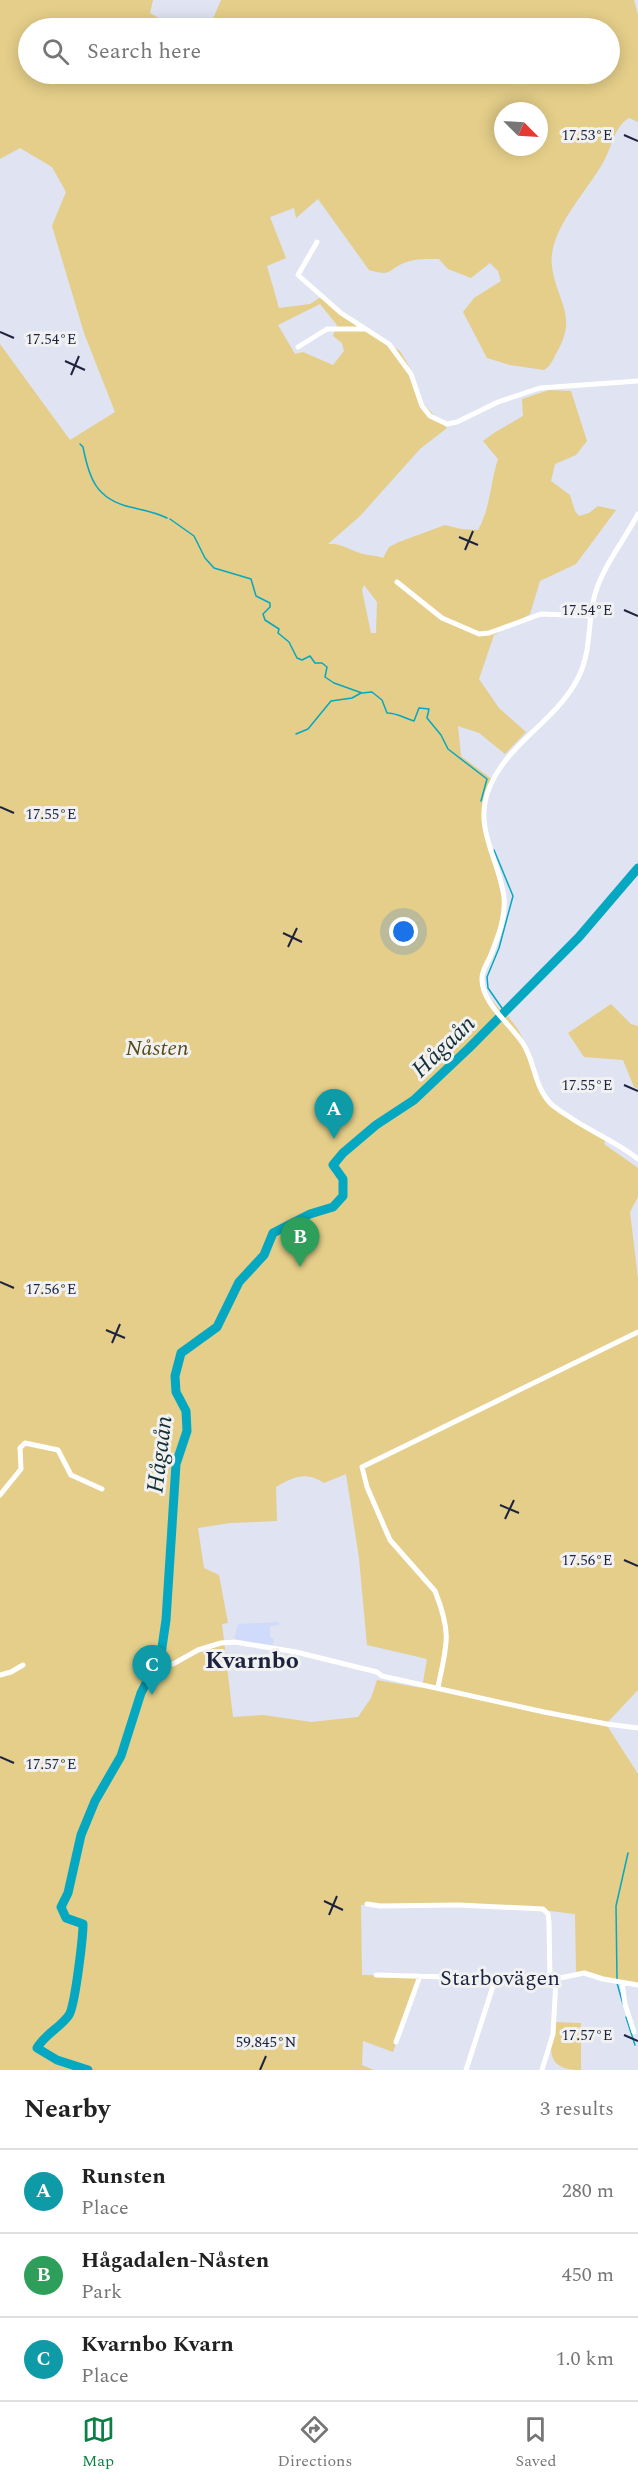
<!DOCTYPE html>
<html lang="en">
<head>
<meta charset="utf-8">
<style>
  :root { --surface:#fff; --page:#f2f2f2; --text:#222; --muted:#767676; --line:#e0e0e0; --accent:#0b8043 }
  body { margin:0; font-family:Spectral,serif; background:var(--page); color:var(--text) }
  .compass { position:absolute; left:494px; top:102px; width:54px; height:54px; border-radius:50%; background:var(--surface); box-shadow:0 3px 15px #0003; rotate:114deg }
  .you { position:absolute; left:404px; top:932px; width:21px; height:21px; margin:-15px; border:4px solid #fff; border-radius:50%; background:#1a73e8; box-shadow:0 0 0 9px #1a73e833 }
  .badge { display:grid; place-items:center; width:39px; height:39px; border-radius:50%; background:var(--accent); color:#fff; font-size:20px; font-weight:700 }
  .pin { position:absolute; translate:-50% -50px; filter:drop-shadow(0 2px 3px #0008) }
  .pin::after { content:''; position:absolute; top:32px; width:21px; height:18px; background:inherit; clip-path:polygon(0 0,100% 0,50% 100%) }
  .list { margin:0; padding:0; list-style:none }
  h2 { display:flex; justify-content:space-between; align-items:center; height:78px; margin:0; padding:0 24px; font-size:26px }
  h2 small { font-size:20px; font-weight:400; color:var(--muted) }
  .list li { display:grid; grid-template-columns:39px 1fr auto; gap:18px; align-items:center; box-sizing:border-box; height:84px; padding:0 24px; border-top:2px solid var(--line) }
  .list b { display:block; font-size:22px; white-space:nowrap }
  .list p { margin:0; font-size:20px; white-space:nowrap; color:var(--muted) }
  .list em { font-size:20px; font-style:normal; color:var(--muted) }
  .icon { flex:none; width:33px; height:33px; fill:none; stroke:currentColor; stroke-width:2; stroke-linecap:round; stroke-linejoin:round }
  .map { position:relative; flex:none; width:638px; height:2070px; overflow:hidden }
  .search { position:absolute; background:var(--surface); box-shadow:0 3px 15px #0003; left:18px; right:18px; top:18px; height:66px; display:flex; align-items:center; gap:15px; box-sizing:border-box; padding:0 21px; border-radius:33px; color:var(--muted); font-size:22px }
  .sheet { height:330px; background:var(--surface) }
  nav { display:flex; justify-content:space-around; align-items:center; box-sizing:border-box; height:84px; border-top:2px solid var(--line); background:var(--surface); font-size:16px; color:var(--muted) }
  nav a { display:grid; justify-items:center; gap:3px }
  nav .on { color:var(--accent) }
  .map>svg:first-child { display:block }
  .built { fill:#d0dafa }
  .green { fill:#e4ce89; fill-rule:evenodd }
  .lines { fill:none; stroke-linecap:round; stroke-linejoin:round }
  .stream { stroke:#05a8c0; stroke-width:1.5 }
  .river { stroke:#05a8c0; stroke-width:9 }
  .minor { stroke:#fff; stroke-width:5 }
  .ticks { fill:none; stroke:#1d233f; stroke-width:2 }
  .labels { text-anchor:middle; stroke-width:6; stroke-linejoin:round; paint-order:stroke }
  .park-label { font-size:22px; font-style:italic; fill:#594b19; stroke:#f1f1f1 }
  .street-label { font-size:22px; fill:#1d233f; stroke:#f1f1f1 }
  .water-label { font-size:24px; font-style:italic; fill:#132f35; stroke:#f1f1f1 }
  .neighbourhood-label { font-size:24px; font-weight:bold; fill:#1d233f; stroke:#f1f1f1 }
  .ticks-label { font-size:15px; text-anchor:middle; fill:#1d233f; stroke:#f1f1f1; stroke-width:6; stroke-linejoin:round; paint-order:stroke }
</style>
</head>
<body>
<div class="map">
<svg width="638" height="2070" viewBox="0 0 638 2070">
  <rect width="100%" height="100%" fill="#dfe3f2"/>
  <path class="built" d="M279,1622V1625L270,1626V1637L274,1639L272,1647L234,1640L238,1624Z"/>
  <path class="green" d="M0,0H153L150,13L176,28H28V74H610V28H209L221,0H634L638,15V122L629,118C614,127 612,146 604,161C587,192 547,231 552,267C557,302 578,315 557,352C553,359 551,366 544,370L510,365L487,358L463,312L474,298L501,281L498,271L490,263L471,278L448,269L439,259C428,259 415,258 404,263C387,270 393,277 369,270L318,199L296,218L294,208L270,217L286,258L267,266L279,308L310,304L321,297L346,317L400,351L413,373L424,405L447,428L420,449L360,516L328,544C343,543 349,550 363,554C370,556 376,555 383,558L389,547L399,542L445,525L461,529L478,530C491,507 490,483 498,459L483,441L494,433L523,416L522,399L549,390L571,391L587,441L576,455L555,464L551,481L570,495L575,511L579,516L589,513L598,506L616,510L576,564L540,581L530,614L494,635L479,679L499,708L526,732L505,754L479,733L458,726L461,756L493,780L486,798L484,825L505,908L484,974V992L507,1017L510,1016L509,1018C531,1042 530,1069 545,1094C556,1112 590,1127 607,1137L604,1144L638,1168V1197L630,1212L638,1279V1690L606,1724L638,1774V1984L576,1973L575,1914L499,1905H361L362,1975L420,1976L393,2052L363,2041L362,2065L374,2070H0V344L70,440L115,412L84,333L52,226L66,192L52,167L20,148L0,159ZM503,111H539V147H503ZM320,304L337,325L333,336L342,343L344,351L333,365L303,352L295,354L278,325ZM364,585L377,602L376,633H371L362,590ZM346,1474L359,1558L367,1645L427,1659L422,1688L377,1680L371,1698L358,1717L311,1722L263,1715L233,1717L222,1624L228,1623L219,1575L204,1568L198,1528L230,1523L277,1521L276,1487C293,1477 306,1471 324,1483Z
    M611,1004L631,1024L638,1026V1089L634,1087L623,1060L584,1057L568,1033Z
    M555,2022L581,2023V2070C545,2070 549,2049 555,2022Z"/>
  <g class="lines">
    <path class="stream" d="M80,444L83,447C89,478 96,499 130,507C143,510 155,512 167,518
      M170,519L194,536L205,558L214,568L251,579L256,596L270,603V607L263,614L265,620L279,629L278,633L289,642L297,658L302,660L310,656L315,663H322L327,667L325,677L334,683L362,693L372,692L382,700L387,713C397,713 404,718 414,721L419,708L429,709L427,718L441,735L448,749L487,779L481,801
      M296,734L308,729L331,701L352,698L361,693
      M494,850L513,896L499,948L487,977L488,988L504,1011
      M617,1979L616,1906L628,1853
      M617,1983L623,2004
      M626,2017L635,2045"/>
    <path class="river" d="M88,2070L57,2060L37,2048C45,2034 60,2028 69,2015C75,2006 83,1937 83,1924L66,1918L61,1907L68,1893L81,1835L95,1801L121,1756L141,1693L161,1654L166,1620L176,1464L187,1431L186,1411L176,1392L175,1376L181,1353L217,1327L239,1282L264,1255L273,1233L310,1214L333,1207L343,1196V1179L333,1165L343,1153L376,1125L414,1100L469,1048L579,937L638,868"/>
    <path class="minor" d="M317,242L298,275L341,313L389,344L411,374L422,406L430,416L447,424L457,422L498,402L540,388L638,381
      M298,347L327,329H364
      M638,514C624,541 604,564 595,594C587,622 592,651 578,678C557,720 509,742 490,786C473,825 496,854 503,891C508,913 498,937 490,957C487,963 482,971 482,978C481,1002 509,1023 522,1042C535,1060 533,1084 550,1103C555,1108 562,1112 568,1116C591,1132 617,1142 638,1159
      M397,582L442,618L479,634L489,633L541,614L590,616
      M0,1495L21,1469L20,1448L25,1443L58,1450L71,1475L102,1489
      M173,1664L198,1650L221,1643L235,1642L296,1652L377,1672L382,1676L544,1712L607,1724L638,1728
      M0,1675L11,1672L23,1665
      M438,1687C447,1644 452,1634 435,1591L390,1540L367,1487L362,1467L638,1332
      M367,1904L380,1906L458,1905L543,1909L548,1914L549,1922L550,1980
      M376,1975L550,1980L584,1973L603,1979L638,1985
      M622,1983L625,2004L634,2032
      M396,2042L420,1976
      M466,2070L495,1980
      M542,2070L553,2034L556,1980"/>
  </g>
  <path class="ticks" d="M624,135L638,141M0,332L14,338M65,361L85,370M71,375L79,356M459,537L478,545M465,550L473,531M624,610L638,616M0,807L14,813M283,933L302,942M288,947L297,928M624,1085L638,1091M0,1282L14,1288M106,1330L125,1338M112,1343L120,1324M500,1505L519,1513M505,1519L514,1500M624,1560L638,1566M0,1757L14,1763M324,1901L343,1910M329,1915L337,1896M624,2035L638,2041M260,2070L266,2056"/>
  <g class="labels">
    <g class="park-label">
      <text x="157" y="1055">Nåsten</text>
    </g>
    <g class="street-label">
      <text x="500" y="1985">Starbovägen</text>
    </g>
    <g class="water-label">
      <text transform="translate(443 1046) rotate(-44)" y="8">Hågaån</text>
      <text transform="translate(159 1454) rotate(-83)" y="8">Hågaån</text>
    </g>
    <g class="neighbourhood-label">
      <text x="252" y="1668">Kvarnbo</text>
    </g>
  </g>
  <g class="ticks-label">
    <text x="587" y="140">17.53°E</text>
    <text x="51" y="344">17.54°E</text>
    <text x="587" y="615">17.54°E</text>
    <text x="51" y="819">17.55°E</text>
    <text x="587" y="1090">17.55°E</text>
    <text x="51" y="1294">17.56°E</text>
    <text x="587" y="1565">17.56°E</text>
    <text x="51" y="1769">17.57°E</text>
    <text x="587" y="2040">17.57°E</text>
    <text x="266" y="2047">59.845°N</text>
  </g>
</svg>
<svg class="compass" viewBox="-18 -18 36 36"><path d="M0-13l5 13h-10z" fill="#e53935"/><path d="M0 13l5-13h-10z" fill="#767676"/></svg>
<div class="you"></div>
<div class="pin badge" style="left:334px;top:1139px;background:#0f9aa8">A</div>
<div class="pin badge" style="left:300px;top:1267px;background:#2e9e5b">B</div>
<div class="pin badge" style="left:152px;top:1695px;background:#0f9aa8">C</div>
<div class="search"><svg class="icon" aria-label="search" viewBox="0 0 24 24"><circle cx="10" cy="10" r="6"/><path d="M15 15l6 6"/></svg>Search here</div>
</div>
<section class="sheet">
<h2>Nearby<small>3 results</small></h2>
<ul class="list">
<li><span class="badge" style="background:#0f9aa8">A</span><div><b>Runsten</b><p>Place</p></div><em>280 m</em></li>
<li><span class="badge" style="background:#2e9e5b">B</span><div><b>Hågadalen-Nåsten</b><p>Park</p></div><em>450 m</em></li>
<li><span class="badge" style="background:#0f9aa8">C</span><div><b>Kvarnbo Kvarn</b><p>Place</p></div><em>1.0 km</em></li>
</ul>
</section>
<nav>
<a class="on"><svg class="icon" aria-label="map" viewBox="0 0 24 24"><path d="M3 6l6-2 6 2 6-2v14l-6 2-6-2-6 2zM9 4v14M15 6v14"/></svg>Map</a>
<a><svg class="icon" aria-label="directions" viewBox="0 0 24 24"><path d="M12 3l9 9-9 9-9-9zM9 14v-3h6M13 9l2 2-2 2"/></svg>Directions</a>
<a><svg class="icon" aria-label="saved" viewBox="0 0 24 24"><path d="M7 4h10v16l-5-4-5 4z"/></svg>Saved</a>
</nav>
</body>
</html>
